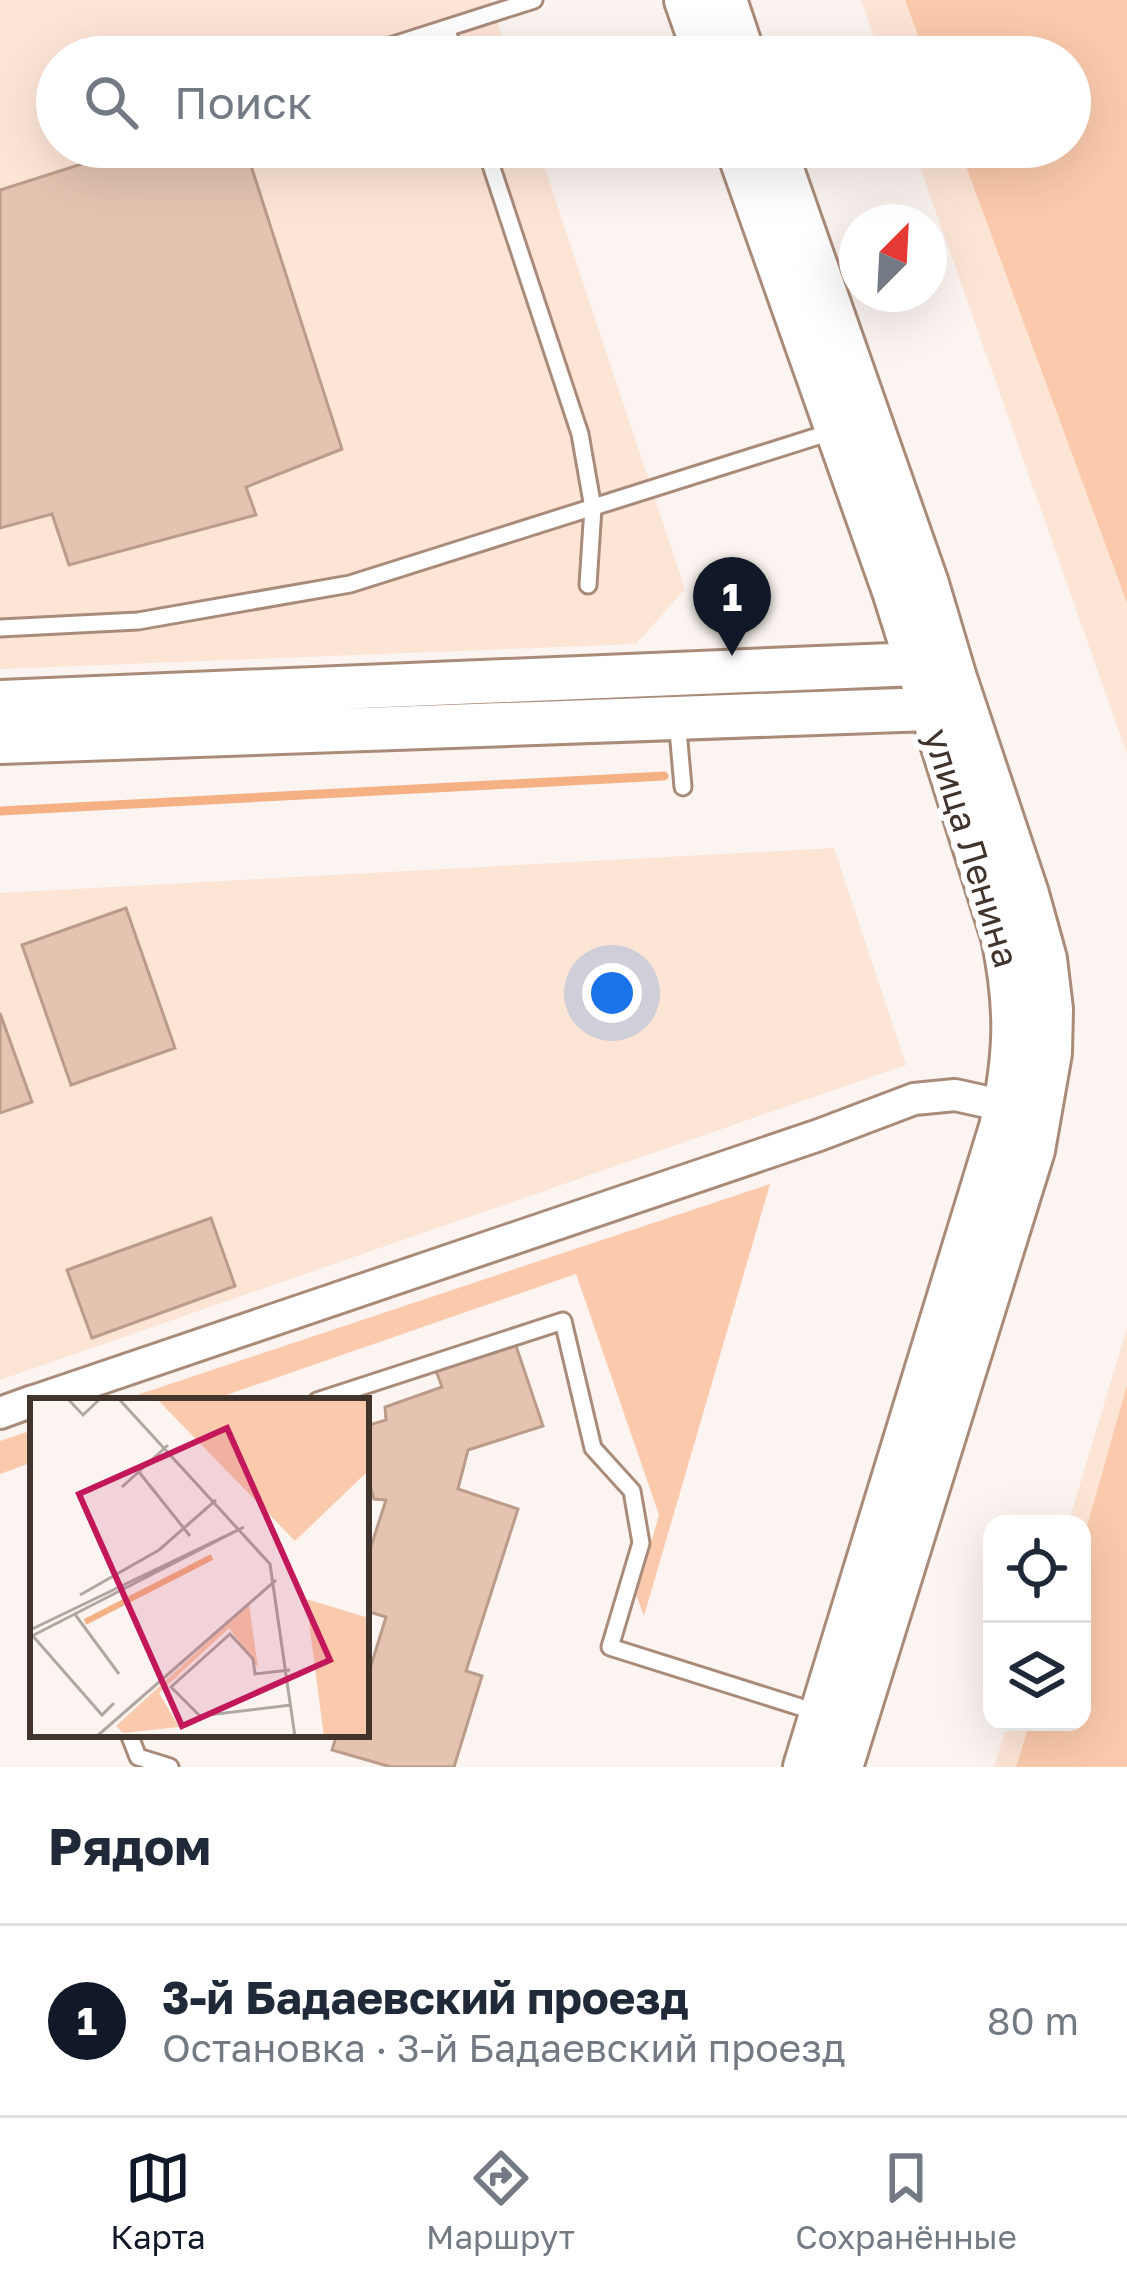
<!DOCTYPE html>
<html lang="ru">
<head>
<meta charset="utf-8">
<style>
  :root { --surface:#fff; --page:#f6f6f7; --text:#1f2937; --muted:#747a83; --line:#e0e1e3; --accent:#111827 }
  body { margin:0; font-family:"Golos Text",sans-serif; background:var(--page); color:var(--text) }
  .controls { position:absolute; right:36px; bottom:36px; display:grid; overflow:hidden; border-radius:24px; box-shadow:0 12px 48px #0002 }
  .controls button { width:108px; height:108px; display:grid; place-items:center; padding:0; border:0; border-bottom:3px solid var(--line); background:var(--surface); color:var(--text); font:60px sans-serif }
  .compass { position:absolute; left:839px; top:204px; width:108px; height:108px; border-radius:50%; background:var(--surface); box-shadow:0 12px 48px #0002; rotate:24deg }
  .you { position:absolute; left:612px; top:993px; width:42px; height:42px; margin:-30px; border:9px solid #fff; border-radius:50%; background:#1a73e8; box-shadow:0 0 0 18px #1a73e833 }
  .badge { display:grid; place-items:center; width:78px; height:78px; border-radius:50%; background:var(--accent); color:#fff; font-size:39px; font-weight:700 }
  .pin { position:absolute; translate:-50% -99px; filter:drop-shadow(0 3px 6px #0008) }
  .pin::after { content:''; position:absolute; top:63px; width:42px; height:36px; background:inherit; clip-path:polygon(0 0,100% 0,50% 100%) }
  .list { margin:0; padding:0; list-style:none }
  h2 { display:flex; justify-content:space-between; align-items:center; height:156px; margin:0; padding:0 48px; font-size:51px }
  h2 small { font-size:39px; font-weight:400; color:var(--muted) }
  .list li { display:grid; grid-template-columns:78px 1fr auto; gap:36px; align-items:center; box-sizing:border-box; height:192px; padding:0 48px; border-top:3px solid var(--line) }
  .list b { display:block; font-size:45px; white-space:nowrap }
  .list p { margin:0; font-size:39px; white-space:nowrap; color:var(--muted) }
  .list em { font-size:39px; font-style:normal; color:var(--muted) }
  .icon { flex:none; width:66px; height:66px; fill:none; stroke:currentColor; stroke-width:2; stroke-linecap:round; stroke-linejoin:round }
  .map { position:relative; flex:none; width:1127px; height:1767px; overflow:hidden }
  .search { position:absolute; background:var(--surface); box-shadow:0 12px 48px #0002; left:36px; right:36px; top:36px; height:132px; display:flex; align-items:center; gap:30px; box-sizing:border-box; padding:0 42px; border-radius:66px; color:var(--muted); font-size:45px }
  .sheet { height:348px; background:var(--surface) }
  nav { display:flex; justify-content:space-around; align-items:center; box-sizing:border-box; height:168px; border-top:3px solid var(--line); background:var(--surface); font-size:33px; color:var(--muted) }
  nav a { display:grid; justify-items:center; gap:6px }
  nav .on { color:var(--accent) }
  .map>svg:first-child { display:block }
  .built { fill:#fde5d6 }
  .green { fill:#fbcaac }
  .lines { fill:none; stroke-linecap:round; stroke-linejoin:round }
  .stream { stroke:#f5b084; stroke-width:9 }
  .building { fill:#e4c4b1; stroke:#bb9c8a; stroke-width:3 }
  .lane-casing { stroke:#a98b79; stroke-width:21 }
  .street-casing { stroke:#a98b79; stroke-width:36 }
  .secondary-casing { stroke:#a98b79; stroke-width:48 }
  .lane { stroke:#fff; stroke-width:15 }
  .street { stroke:#fff; stroke-width:30 }
  .secondary { stroke:#fff; stroke-width:42 }
  .labels { text-anchor:middle; stroke-width:12; stroke-linejoin:round; paint-order:stroke }
  .street-label { font-size:36px; fill:#41342c; stroke:#fff }
  .inset-river { fill:none; stroke:#f5b084; stroke-width:6 }
  .inset-road { fill:none; stroke:#b1a7a2; stroke-width:3 }
  .view { fill:#c2185b; fill-opacity:0.15; stroke:#c2185b; stroke-width:6 }
  .inset-edge { fill:none; stroke:#41342c; stroke-width:6 }
</style>
</head>
<body>
<div class="map">
<svg width="1127" height="1767" viewBox="0 0 1127 1767">
  <rect width="100%" height="100%" fill="#fbf4f0"/>
  <path class="built" d="M0,0H490L509,57H57V147H538L685,589L636,644L0,669Z
    M861,0H1127V754L913,147H1070V57H881Z
    M834,848L906,1065L0,1380V893Z
    M1127,1328V1767H994L1008,1722H1082V1524H1068Z"/>
  <path class="green" d="M905,0H1127V603L959,147H1070V57H926Z
    M770,1184L644,1616L636,1595L659,1515L576,1274L209,1401H119Z
    M1127,1385V1767H1016L1030,1722H1082V1544Z
    M33,1430V1462L0,1474V1441Z"/>
  <g class="lines">
    <path class="stream" d="M0,811L664,776"/>
  </g>
  <path class="building" d="M135,147H245L342,449L246,487L256,515L69,565L52,514L0,528V190Z
    M126,908L175,1048L71,1085L22,945Z
    M0,1013L32,1102L0,1113Z
    M211,1218L235,1286L92,1338L67,1270Z
    M515,1343L543,1426L468,1450L458,1489L518,1509L466,1671L482,1676L454,1767H391L332,1750L337,1734H366V1682L386,1617L366,1611V1562L386,1500L374,1499L366,1473V1426L386,1420L385,1407L442,1387L435,1368Z"/>
  <g class="lines">
    <g class="lane-casing">
      <path id="lane" d="M446,28L456,57
        M356,57L534,0
        M485,147L580,434L593,508L588,585
        M0,628L138,621L350,584L834,431
        M677,719L683,787
        M317,1401L563,1321L593,1448L632,1491L641,1543L610,1647L816,1712
        M129,1734L138,1757L170,1767"/>
    </g>
    <g class="street-casing">
      <path id="street" d="M34,1401L819,1135L914,1099L955,1095L1005,1106
        M0,1413L33,1401"/>
    </g>
    <g class="secondary-casing">
      <path id="secondary" d="M686,0L706,57
        M725,0L744,57
        M737,147L894,591L1003,937C1018,1010 1016,1054 1001,1127L805,1767
        M774,147L927,584L955,678L1027,894L1045,959L1051,1009L1050,1053L1033,1150L841,1767
        M0,702L916,664L955,678L929,709L0,742"/>
    </g>
    <use href="#lane" class="lane"/>
    <use href="#street" class="street"/>
    <use href="#secondary" class="secondary"/>
  </g>
  <g class="labels">
    <g class="street-label">
      <text transform="translate(972 848) rotate(73)" y="13">улица Ленина</text>
    </g>
  </g>
  <g transform="translate(30 1398)">
    <rect width="339" height="339" fill="#fbf4f0"/>
    <path d="M126,0H339V72L265,143ZM276,201L339,220V339H294ZM219,206L228,270L199,230L129,295L149,329L93,335L86,328Z" fill="#fbcaac"/>
    <path class="inset-river" d="M55,224L182,159"/>
    <path class="inset-road" d="M37,0L53,17L71,0M88,0L240,166L265,339M109,74L160,138M92,89L138,47M50,197L129,152L186,102M44,215L89,276M0,232L214,129L0,239M2,237L72,317L84,305M260,272L225,276L223,261L200,236L141,289L170,318L261,307M66,339L246,182"/>
    <path class="view" d="M197,30L300,262L152,328L49,96Z"/>
    <rect width="339" height="339" class="inset-edge"/>
  </g>
</svg>
<div class="controls">
<button><svg class="icon" aria-label="locate" viewBox="0 0 24 24"><circle cx="12" cy="12" r="6"/><path d="M12 2v4M12 18v4M2 12h4M18 12h4"/></svg></button>
<button><svg class="icon" aria-label="layers" viewBox="0 0 24 24"><path d="M12 4l9 5-9 5-9-5zM3 14l9 5 9-5"/></svg></button>
</div>
<svg class="compass" viewBox="-18 -18 36 36"><path d="M0-13l5 13h-10z" fill="#e53935"/><path d="M0 13l5-13h-10z" fill="#747a83"/></svg>
<div class="you"></div>
<div class="pin badge" style="left:732px;top:656px">1</div>
<div class="search"><svg class="icon" aria-label="search" viewBox="0 0 24 24"><circle cx="10" cy="10" r="6"/><path d="M15 15l6 6"/></svg>Поиск</div>
</div>
<section class="sheet">
<h2>Рядом<small></small></h2>
<ul class="list">
<li><span class="badge">1</span><div><b>3-й Бадаевский проезд</b><p>Остановка · 3-й Бадаевский проезд</p></div><em>80 m</em></li>
</ul>
</section>
<nav>
<a class="on"><svg class="icon" aria-label="map" viewBox="0 0 24 24"><path d="M3 6l6-2 6 2 6-2v14l-6 2-6-2-6 2zM9 4v14M15 6v14"/></svg>Карта</a>
<a><svg class="icon" aria-label="directions" viewBox="0 0 24 24"><path d="M12 3l9 9-9 9-9-9zM9 14v-3h6M13 9l2 2-2 2"/></svg>Маршрут</a>
<a><svg class="icon" aria-label="saved" viewBox="0 0 24 24"><path d="M7 4h10v16l-5-4-5 4z"/></svg>Сохранённые</a>
</nav>
</body>
</html>
